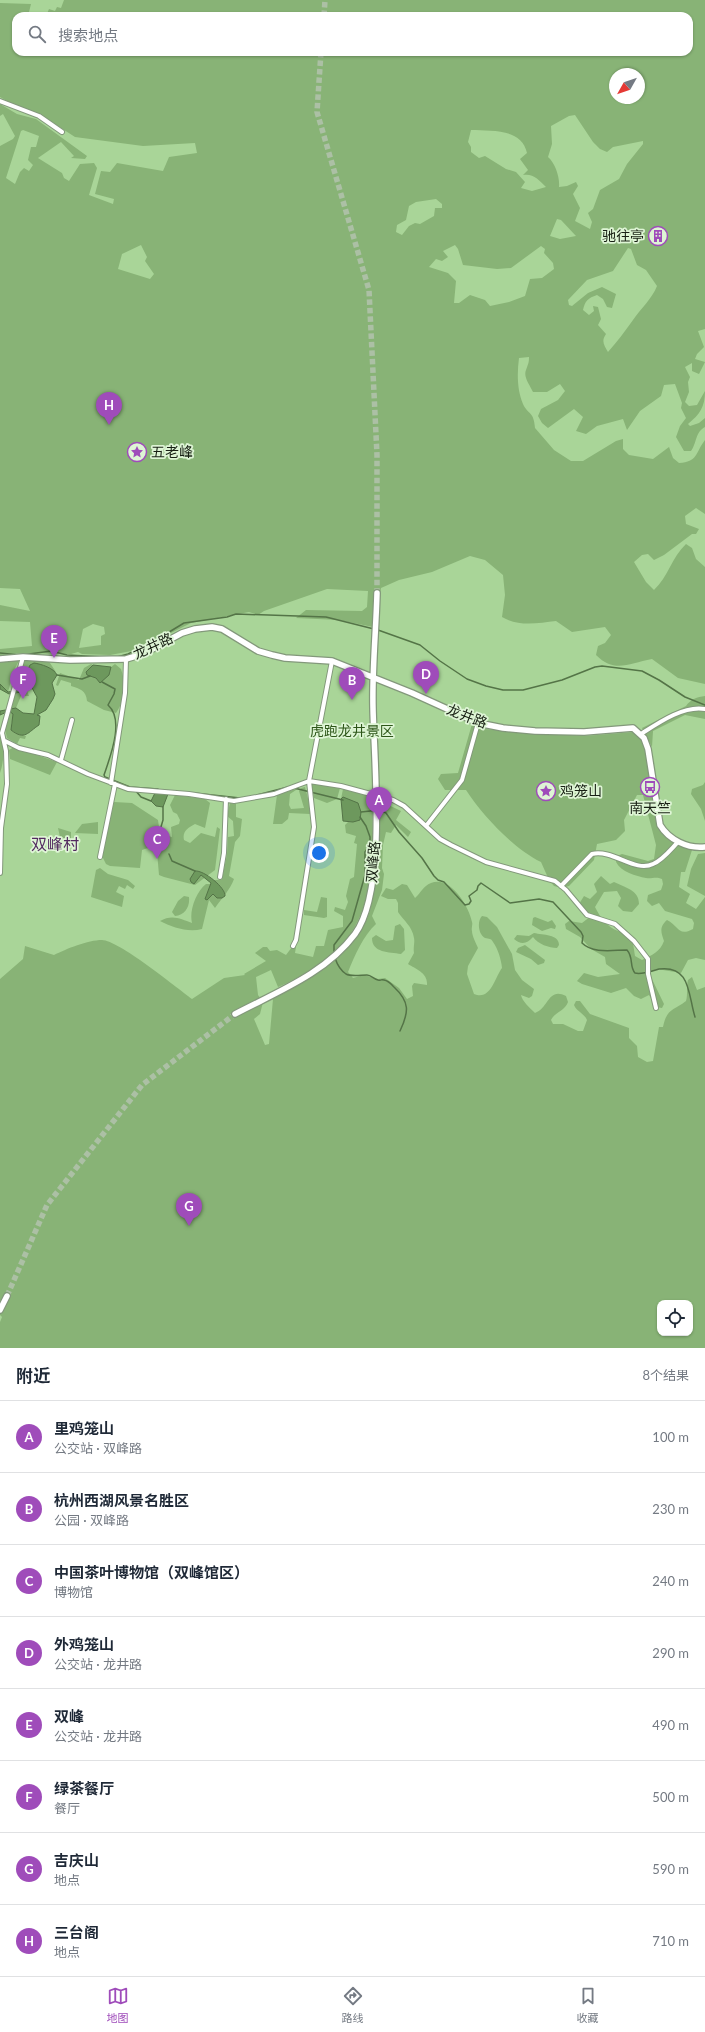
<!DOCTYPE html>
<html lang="zh">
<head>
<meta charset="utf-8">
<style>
  :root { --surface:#fff; --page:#f6f6f7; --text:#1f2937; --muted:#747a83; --line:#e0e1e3; --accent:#9f4cba }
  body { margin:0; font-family:Lato,"Noto Sans SC",sans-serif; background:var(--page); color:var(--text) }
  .controls { position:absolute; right:12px; bottom:12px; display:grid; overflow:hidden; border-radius:8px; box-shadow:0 1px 3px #0004 }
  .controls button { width:36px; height:36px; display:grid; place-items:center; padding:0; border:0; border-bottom:1px solid var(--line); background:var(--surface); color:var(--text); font:20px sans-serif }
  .compass { position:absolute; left:609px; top:68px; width:36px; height:36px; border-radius:50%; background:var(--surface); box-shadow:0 1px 3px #0004; rotate:230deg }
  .you { position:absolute; left:319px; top:853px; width:14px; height:14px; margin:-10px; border:3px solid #fff; border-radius:50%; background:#1a73e8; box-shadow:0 0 0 6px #1a73e833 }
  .badge { display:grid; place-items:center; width:26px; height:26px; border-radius:50%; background:var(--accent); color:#fff; font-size:13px; font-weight:700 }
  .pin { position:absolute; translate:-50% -33px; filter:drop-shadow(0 1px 2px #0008) }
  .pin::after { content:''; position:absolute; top:21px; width:14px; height:12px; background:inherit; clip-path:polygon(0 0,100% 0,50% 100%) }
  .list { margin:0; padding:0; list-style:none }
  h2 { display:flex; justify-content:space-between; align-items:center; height:52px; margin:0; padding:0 16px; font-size:17px }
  h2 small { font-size:13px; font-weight:400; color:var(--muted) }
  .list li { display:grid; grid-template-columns:26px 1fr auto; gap:12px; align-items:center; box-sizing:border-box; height:72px; padding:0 16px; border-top:1px solid var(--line) }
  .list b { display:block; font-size:15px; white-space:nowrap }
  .list p { margin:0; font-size:13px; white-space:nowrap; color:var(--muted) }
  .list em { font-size:13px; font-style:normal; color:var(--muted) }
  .icon { flex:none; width:22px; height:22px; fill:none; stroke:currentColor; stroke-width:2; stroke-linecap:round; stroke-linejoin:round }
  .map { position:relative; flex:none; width:705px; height:1348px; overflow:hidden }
  .search { position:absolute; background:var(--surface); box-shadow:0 1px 3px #0004; left:12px; right:12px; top:12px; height:44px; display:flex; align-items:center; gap:10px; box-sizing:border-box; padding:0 14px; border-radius:12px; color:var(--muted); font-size:15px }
  .sheet { height:628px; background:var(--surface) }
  nav { display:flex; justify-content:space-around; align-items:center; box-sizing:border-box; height:56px; border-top:1px solid var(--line); background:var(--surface); font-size:11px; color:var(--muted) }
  nav a { display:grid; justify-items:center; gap:2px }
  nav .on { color:var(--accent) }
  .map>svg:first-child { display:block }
  .green { fill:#a9d598; fill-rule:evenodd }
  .forest { fill:#88b376; fill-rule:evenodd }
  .water { fill:#6d985d; stroke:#547447 }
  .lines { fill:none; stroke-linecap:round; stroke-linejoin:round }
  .stream { stroke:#547447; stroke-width:1.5 }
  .secondary-tunnel { stroke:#acc0a5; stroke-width:5.5; stroke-dasharray:5.5 3; stroke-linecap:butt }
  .street-casing { stroke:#83987b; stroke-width:6 }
  .secondary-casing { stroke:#83987b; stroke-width:8 }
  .street { stroke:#fff; stroke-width:4 }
  .secondary { stroke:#fff; stroke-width:5.5 }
  .labels { text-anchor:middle; stroke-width:3.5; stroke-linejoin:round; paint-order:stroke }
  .poi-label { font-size:14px; fill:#182014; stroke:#def5d5; text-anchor:start }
  .street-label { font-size:14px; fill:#182014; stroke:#def5d5 }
  .park-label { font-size:14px; fill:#2d5619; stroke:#def5d5 }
  .quarter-label { font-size:16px; fill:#522a60; stroke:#def5d5 }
</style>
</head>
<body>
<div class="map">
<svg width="705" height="1348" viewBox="0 0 705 1348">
  <rect width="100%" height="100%" fill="#d1e8c9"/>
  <path class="green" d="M0,0H705V1348H0ZM16,16H689V52H16ZM615,74H639V98H615ZM660,1303H690V1333H660Z"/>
  <path class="forest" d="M64,0H705V329L698,331L704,347L697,354L695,359L705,362L699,374L692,371V363L685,367L690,377L688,382L689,392L685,402L689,406L697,405L705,391C705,407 700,414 688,424L690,426L699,423L705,418V427C695,432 697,443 691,451H684L676,437L680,426L686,418L681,408L682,403L675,384L664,385L661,396L640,411L627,430L623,419L597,426L586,434L576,431L583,417L574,409L548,428L542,423L538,416L541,409L558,400L565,391L560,384L547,392H533C530,385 523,377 526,370C528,364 529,363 529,357L519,358C517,373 517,390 523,404C528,415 534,411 535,428L554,450L571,461H583L616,441L623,439V449L629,455L653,459L669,447L673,458L679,463C698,462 695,453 705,440V514L696,508L685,516L686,524L699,529L696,534H692L664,555L654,560L648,554L642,555L634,562L646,582L654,590C668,577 672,557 686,544L692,548L696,559L705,567V684L678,678L652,659C629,663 615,674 596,655L598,646L605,643L611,635L605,627L572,632L556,621C538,623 519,627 502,617L505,595L503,575L485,560L470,556L432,572L399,580L381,588L377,616L373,627L339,620L296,618L306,610L362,611L367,607L368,591L327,589L264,611L258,615L249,612L191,623L137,650L110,655L82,654L78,652L71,654L23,653L0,655V649L32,646L30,622L0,621V605L30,611L20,589L0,588V146L13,139L15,136L3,114L0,116V104L17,114L36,119L87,156L85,159L71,158L74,156L61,142L38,158L62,173L64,178L69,181L80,164L94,163L97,168L89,195L113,204L114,199L95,194L101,171L110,172L117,163L163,171L169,157L197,153L195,143L143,146L75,137L41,115L19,108L0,97V3L31,4L28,16H16V52H689V16H46L49,9L55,11L57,7L61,8ZM615,74H639V98H615ZM575,115L593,142L600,149L607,152L613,147L643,141V144L627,164L619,179L600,190L593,209L588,213L592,222L590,229L575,221L580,208L573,194L578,186L576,182L567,186L559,187C560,177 555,163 548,157L552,144L551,126L569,116ZM23,130L39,136L36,147H31L28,160L33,165L29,171L24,168L20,172L15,184L6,178L21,131ZM471,130C491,131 522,128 527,153L520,159L528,170L523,175C533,173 539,180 546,187L532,191L521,188L525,182L516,172L506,169L485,156L479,158L471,152V147L468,142ZM436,199L442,204V208H435L434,216L420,224L415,223L409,226L402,235L396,232L397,225L406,220L409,206L416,202ZM557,219L561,220L576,236L560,239L550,236ZM141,245L147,257L145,261L154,274L150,279L118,269L122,254ZM455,245L458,249L463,265L497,269L511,268L541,246L545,249L544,253L553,263L554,269L542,278L530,279L525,296L509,302L490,306L485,300L470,295L459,303H454L456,281L448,273L429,267L436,259L442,261L448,257L443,251ZM628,248L631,249L637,265L646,270L657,286C652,299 641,308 633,320C625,331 617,342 608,352C604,345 601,341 606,334L598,325L601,319L598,307L593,306L594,311L589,315L583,310C585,301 588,298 597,295L603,299L607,307L612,308L616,294L602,287L588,293L572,306L569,305L568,300L587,280L613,271ZM93,624L104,627L105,634L101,636V645L79,648L83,629Z
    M20,659L14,670L8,692L0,684V662Z
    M24,660H48L56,672L52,671L27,672L24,677L28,681L19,690L15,692L16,693L28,685L33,689L27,691L29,696H21L16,708L12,710L14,717L11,724L15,733L26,736L25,739L20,738L17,744L7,738L5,729Z
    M91,664L93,665L86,672L96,678L109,675L111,667L115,664L121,669C126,683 125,700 116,713L104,710L87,701C86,690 80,689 71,686V683L61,680L58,686L56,685L60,673L79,680L84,668Z
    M705,696V719L685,715L653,731L652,747L642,728L686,706C691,699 697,697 705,696Z
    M472,724L484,729L585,736L634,732L643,742L663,831L682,846L692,850L685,872H681L679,887L690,894L686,903L696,909L705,897V960L696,958L688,960L681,973L657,969L649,973L664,1004L662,1008L656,1007L649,995L641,999L634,996L626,988L611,993L582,984L577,981L584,973L598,977L620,974L606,964L605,957L591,949L580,937L566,929L565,924L569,921L582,923L591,916L579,904L584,896L590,899L597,892L594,884L601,876L610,884L614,882C626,888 639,890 639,904L632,912L623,911L618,906L621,898L617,891L604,892L595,907C600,917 607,927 618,931C622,933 627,931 630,935C633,939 634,950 635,956L642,960C652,955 660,952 664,941C661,932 659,927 667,920C679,926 678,937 693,929L694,923L692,919L665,911L659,903L652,906L647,901L648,895L661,890L663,884L662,879C656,876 652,879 646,878C636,876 621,872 616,862L617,856L622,854L648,861L654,859L656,845L643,795H637L624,820L625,831L616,840L597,844L594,860L569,886L562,888L554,886L549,880L541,862C513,848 483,816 466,790H445L438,779L441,774L458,773Z
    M0,731C4,746 5,758 0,773Z
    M14,747L57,762L50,775L10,759L9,750Z
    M705,782V821L701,809L691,794L692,789L703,785Z
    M311,783L340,788L337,799L327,803L314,798Z
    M305,787L311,810L310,814L289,813L288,819L282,824H273L277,795L299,788L290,794L289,805L291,809L304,808L299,791L301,788Z
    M343,789L372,797C373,869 378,932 308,972C298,977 288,983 278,987L271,970L256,977L258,995L263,1002L260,1014L254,1019L265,1045L269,1044L273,999C313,978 354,956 370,911L377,842L378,800L401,811L396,820L411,832L408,837L396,825L391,833L386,832L383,845L382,868L384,874L382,890L372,916L376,924C363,936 355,955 348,972L353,978L364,975L378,979L385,978L399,988L407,999L413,996L412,986L414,983L427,985C428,973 416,969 408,964L414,953C413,947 415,943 414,938C412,926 404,921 398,912V903L396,899H388L381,896L386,888L393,890L402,884L407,885L415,898C421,893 423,886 431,883C450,875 469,906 472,922C473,925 471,928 472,931C472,936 476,943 478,948L468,966L467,974L474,994C491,1001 495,977 502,968C501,959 498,949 493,942C491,938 489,939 485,938C478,934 477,921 482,916L487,917L497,927L512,954L515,970L522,980L534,989L532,996L529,998L521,995C522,1001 530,1008 535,1013C549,1008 548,987 566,996L568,1002C565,1011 555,1012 551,1020L553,1024H563L578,1031H583L587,1020C584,1013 577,1012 574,1005L576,1001H580L590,1014L629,1028V1038L637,1046L638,1057L647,1062L653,1061L659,1027H663C667,1008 673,1011 686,1001C688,994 686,987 688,980L692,977L697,990L705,987V1348H0V1322L2,1317L0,1315V979L23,959L25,946L54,955C66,949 88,940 102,940C118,940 176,987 192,999L224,978L245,975L244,974L266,961L255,953L263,947H267L270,951L277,950L286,955L292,947H296L295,953L313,957L316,946H324L328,930L343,927V916L334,911L335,907L345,910L348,902L346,896L350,879L354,877L357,844L354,843L356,836L346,833L345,825L348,822H353L343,797L341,799ZM660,1303H690V1333H660Z
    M175,795L205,799L210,803L205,828L195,824C188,828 182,831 184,840L190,843L201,833L215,837L217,827L220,829L215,870L195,885L164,877L159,875L157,852L155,849L151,847L142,850L140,868L110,866L106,864L102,856L114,802L132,803L158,820L159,827L163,828L168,836L172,837L171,827L179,824L180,820L177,814L173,812L170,805Z
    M230,803L236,804V817L242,819L240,836L235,842L229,876L234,879C230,890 222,898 215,908L209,900L202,929C188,933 172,927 160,921C172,914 181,919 192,923C189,911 196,892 206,884H212L213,880H222L227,854L228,837L234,836L233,821L227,816Z
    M98,822V834L75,833L82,824Z
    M58,828L71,832V840H64L60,837Z
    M705,853V896L687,886L691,869L698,854Z
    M100,868L108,874L128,880L135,886L133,889L127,885L125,889L119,886L116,892L124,896L122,907L91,897L96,870Z
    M184,896L189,897C190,907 185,915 175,916L172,912L178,901Z
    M321,897L327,898V917L324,918L304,915V910L317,912Z
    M535,917L548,922L552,920L556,926L555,929L551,928L542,931L532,925L533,918Z
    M400,924L404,929L405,950L401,954C389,952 372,953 372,938L376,935L386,941L393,940L395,926Z
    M534,933C543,935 559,934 559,945L557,948C549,948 538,944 533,937C527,944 521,945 514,939L517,935L529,936Z
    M525,945L545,960L544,963L538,965L531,959L516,952L518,948Z"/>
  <path class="water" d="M34,663C41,664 54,668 57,675L52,683L55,694L53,699L46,710L37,715L40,716L39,725C28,732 25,741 11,730L13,714L9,711L0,715V711L16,708L23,713L34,714L37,697L31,686L28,685L21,692L9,694L0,689V684L8,692L21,690L28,681L24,678L30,665Z
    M93,665L111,667L109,675L100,683L96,678L87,675L86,672Z
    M155,793L168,794L163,807L156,806L151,801Z
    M343,797L358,803L361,812L360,820L353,822L343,821L341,799Z
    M195,871C204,870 226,888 225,896L222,898H217L213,894L207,900L205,899L211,883L201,875L194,884L191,882L190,879Z"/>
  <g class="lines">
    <path class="stream" d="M378,630L420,645L440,661L467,679L486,686L503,690H523L562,680L595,667L602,666L642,671L659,680L685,697L705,705
      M0,653L19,655
      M22,655L51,651L67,655L104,657
      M117,657L128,654L151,643L184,623L227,617L236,614L326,617L374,629
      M57,675L82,679L90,676
      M102,682L115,689L114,694L108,705C125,720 110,757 104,775L105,777L130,787L158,789
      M294,788L343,800
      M135,790L141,797L151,801
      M194,793L240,798
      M257,795L288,787
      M361,812L380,810L386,813L399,832L422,858L434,876L438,880L444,882L465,905L469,904L471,901L469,896L477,890L478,886L481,883L510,903L539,899L553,902L581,932L583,936L582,943C593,954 613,950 627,950C634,958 629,966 635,973C642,975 651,971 659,969C691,965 688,995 695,1017
      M158,837L163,820V807
      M169,854L172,861L195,871
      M334,953V945L352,921L365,875V852L370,845V837L366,826L360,817
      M335,958C337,964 340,970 346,974C351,977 361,975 367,975C371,975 374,979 378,980C383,981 379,979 384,980C389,981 391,984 394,987C410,1002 409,1012 400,1031"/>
    <path class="secondary-tunnel" d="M324,16L325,0
      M321,52L317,112L369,290L377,455V593
      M7,1296L47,1205L142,1085L235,1014"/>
    <g class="street-casing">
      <path id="street" d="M0,101L39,116L62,132
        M641,734C658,723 684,705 705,709
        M5,741L19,748L48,755L88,774L128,789L189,794L234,801L274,794L309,781L341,786L393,800L404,806L440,839L451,845L486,862L555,881L566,890L587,915L615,924L634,941L648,959V974L656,1008
        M61,760L72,720
        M111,783L125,693L126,659
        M426,826L462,780L478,723
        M100,857L115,784
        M0,873L1,828L7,784L6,751L2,733L23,657
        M220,877L224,853L226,799
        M561,886L592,854C613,849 635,873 653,864C663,860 671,849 678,842
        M293,946L296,940L314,827L309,781L332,661"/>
    </g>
    <g class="secondary-casing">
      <path id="secondary" d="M0,659L23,657L70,660L126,659L143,654L182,633L195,629L212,627L222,629L258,651L272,655L285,658L332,661L412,693L478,723L503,728L535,731L584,732L633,728L644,738L648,749L660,825C669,840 688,849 705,847
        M235,1014C277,992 326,973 355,934C387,890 374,763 373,708C372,670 376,631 377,593
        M0,1310L7,1296"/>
    </g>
    <use href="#street" class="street"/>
    <use href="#secondary" class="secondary"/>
  </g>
  <defs>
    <g id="building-ring" transform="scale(1)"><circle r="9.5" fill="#def5d5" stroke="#9f4cba" stroke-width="1.5"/><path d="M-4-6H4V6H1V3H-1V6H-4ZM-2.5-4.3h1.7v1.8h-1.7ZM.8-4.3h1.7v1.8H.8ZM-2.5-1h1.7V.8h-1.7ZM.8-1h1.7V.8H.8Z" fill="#9f4cba"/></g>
    <g id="sight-ring" transform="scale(1)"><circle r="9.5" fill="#def5d5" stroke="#9f4cba" stroke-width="1.5"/><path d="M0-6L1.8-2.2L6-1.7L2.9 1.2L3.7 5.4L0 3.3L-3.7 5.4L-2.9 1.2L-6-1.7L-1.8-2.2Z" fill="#9f4cba"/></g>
    <g id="bus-ring" transform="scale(1)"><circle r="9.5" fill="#def5d5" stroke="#9f4cba" stroke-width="1.5"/><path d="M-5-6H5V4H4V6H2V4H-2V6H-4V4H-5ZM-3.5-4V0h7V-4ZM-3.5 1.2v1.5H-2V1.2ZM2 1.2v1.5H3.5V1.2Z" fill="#9f4cba"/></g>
  </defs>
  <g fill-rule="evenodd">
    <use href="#building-ring" x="658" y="236"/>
    <use href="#sight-ring" x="137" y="452"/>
    <use href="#bus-ring" x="650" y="787"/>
    <use href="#sight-ring" x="546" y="791"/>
  </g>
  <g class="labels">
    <g class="poi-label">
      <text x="644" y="241" text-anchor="end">驰往亭</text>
      <text x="151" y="457">五老峰</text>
      <text x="560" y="796">鸡笼山</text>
      <text x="650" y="813" text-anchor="middle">南天竺</text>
    </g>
    <g class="street-label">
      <text transform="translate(153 646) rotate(-25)" y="5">龙井路</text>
      <text transform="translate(467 716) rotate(21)" y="5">龙井路</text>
      <text transform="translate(373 862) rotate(-85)" y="5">双峰路</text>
    </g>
    <g class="park-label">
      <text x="352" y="736">虎跑龙井景区</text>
    </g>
    <g class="quarter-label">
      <text x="55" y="850">双峰村</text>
    </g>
  </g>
</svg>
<div class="controls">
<button><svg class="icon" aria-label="locate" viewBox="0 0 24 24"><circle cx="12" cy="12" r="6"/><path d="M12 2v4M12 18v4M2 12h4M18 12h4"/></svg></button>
</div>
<svg class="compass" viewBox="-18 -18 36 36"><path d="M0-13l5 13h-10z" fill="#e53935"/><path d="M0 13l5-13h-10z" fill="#747a83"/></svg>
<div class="you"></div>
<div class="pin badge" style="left:379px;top:820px">A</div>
<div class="pin badge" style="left:352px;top:700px">B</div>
<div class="pin badge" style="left:157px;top:859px">C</div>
<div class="pin badge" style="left:426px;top:694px">D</div>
<div class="pin badge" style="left:54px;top:658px">E</div>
<div class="pin badge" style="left:23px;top:699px">F</div>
<div class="pin badge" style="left:189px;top:1226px">G</div>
<div class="pin badge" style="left:109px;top:425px">H</div>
<div class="search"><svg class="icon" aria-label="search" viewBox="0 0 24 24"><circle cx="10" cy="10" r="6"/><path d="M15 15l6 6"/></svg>搜索地点</div>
</div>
<section class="sheet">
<h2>附近<small>8个结果</small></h2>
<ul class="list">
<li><span class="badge">A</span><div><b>里鸡笼山</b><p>公交站 · 双峰路</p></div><em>100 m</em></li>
<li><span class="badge">B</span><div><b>杭州西湖风景名胜区</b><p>公园 · 双峰路</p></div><em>230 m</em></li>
<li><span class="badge">C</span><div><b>中国茶叶博物馆（双峰馆区）</b><p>博物馆</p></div><em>240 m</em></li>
<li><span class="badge">D</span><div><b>外鸡笼山</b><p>公交站 · 龙井路</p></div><em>290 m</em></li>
<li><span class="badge">E</span><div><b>双峰</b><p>公交站 · 龙井路</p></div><em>490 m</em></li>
<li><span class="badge">F</span><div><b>绿茶餐厅</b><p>餐厅</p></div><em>500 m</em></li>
<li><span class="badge">G</span><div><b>吉庆山</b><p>地点</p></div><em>590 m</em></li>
<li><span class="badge">H</span><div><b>三台阁</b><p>地点</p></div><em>710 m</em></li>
</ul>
</section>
<nav>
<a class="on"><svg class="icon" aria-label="map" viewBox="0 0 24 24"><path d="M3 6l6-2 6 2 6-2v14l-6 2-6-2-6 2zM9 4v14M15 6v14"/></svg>地图</a>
<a><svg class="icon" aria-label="directions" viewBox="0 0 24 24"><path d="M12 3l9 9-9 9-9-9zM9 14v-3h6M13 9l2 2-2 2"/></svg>路线</a>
<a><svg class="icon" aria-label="saved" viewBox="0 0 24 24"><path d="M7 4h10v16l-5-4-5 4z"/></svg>收藏</a>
</nav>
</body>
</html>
